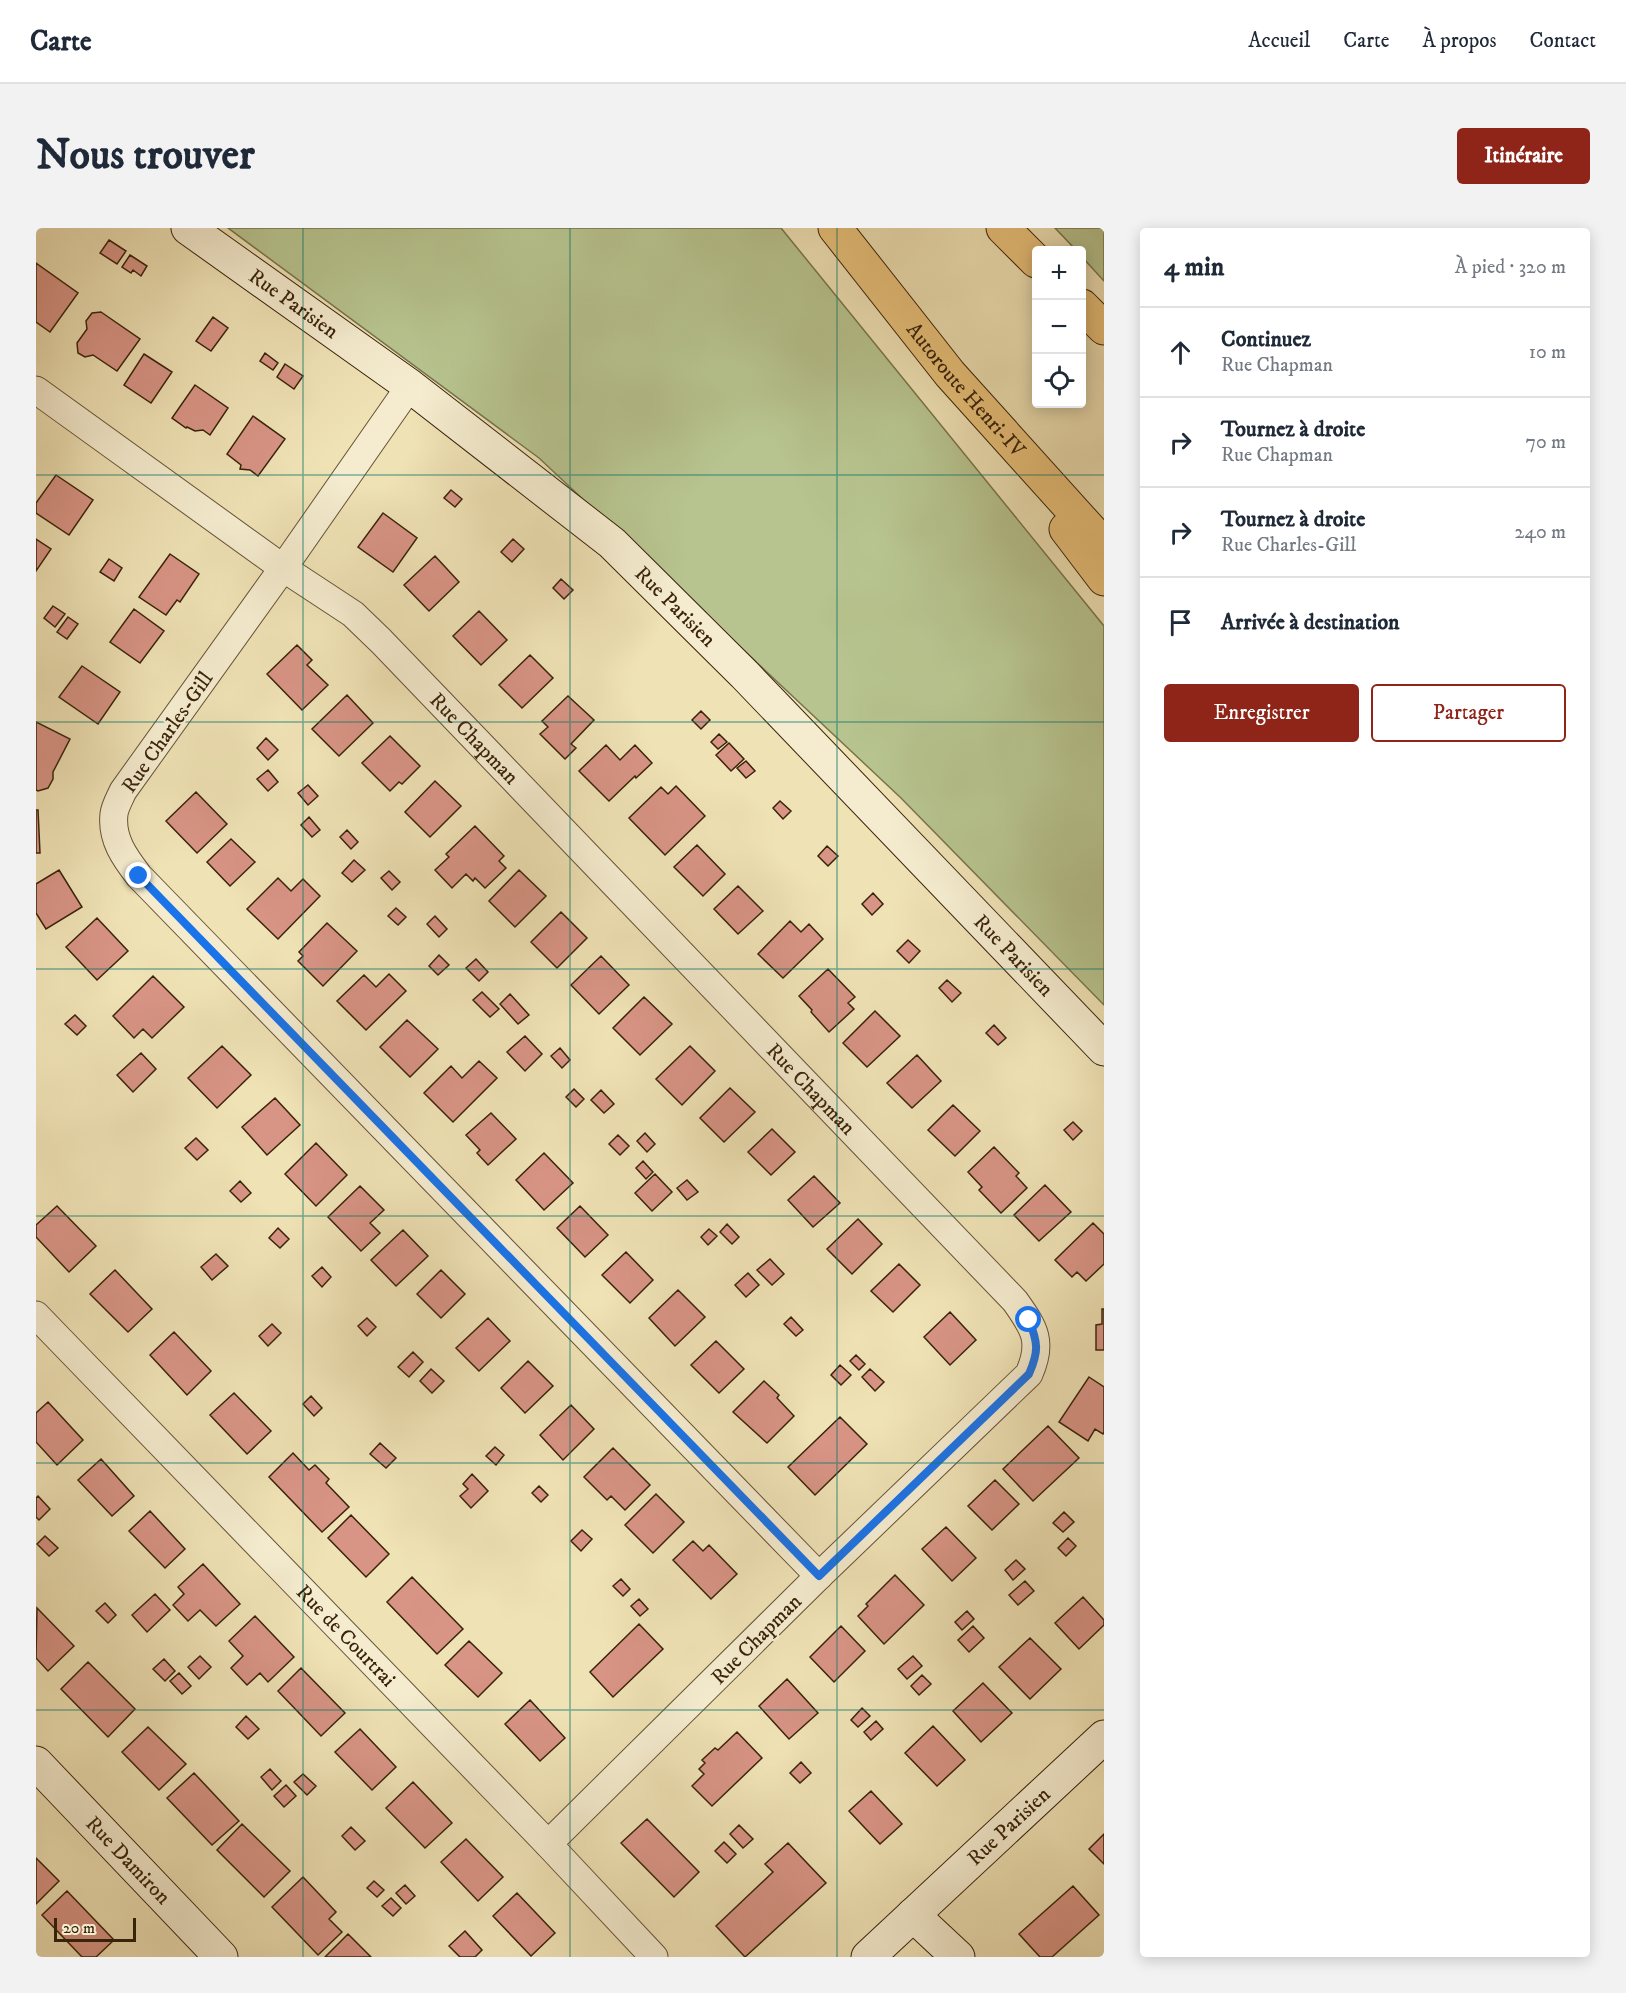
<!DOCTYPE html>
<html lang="fr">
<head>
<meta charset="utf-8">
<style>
  :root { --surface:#fff; --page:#f2f2f3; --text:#1f2937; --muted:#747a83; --line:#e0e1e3; --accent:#8f2418 }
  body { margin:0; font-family:"IM FELL DW Pica",serif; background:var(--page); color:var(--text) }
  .controls { position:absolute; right:18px; top:18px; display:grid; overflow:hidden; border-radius:6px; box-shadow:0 3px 15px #0003 }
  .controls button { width:54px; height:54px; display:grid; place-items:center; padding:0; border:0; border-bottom:2px solid var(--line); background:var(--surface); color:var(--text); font:30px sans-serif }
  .scale { position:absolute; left:18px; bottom:15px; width:82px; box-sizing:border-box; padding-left:6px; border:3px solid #39230b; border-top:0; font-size:16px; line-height:21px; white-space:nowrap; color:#39230b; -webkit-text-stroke:4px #f5eccf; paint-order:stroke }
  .stop { position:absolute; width:18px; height:18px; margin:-14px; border:4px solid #1a73e8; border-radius:50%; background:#fff }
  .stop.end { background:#1a73e8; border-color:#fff; box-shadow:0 2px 6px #0008 }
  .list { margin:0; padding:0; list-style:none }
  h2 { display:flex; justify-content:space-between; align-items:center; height:78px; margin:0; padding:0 24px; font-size:26px }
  h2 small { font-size:20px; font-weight:400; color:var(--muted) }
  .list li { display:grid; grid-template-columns:39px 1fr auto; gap:18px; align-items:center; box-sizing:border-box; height:90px; padding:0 24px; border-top:2px solid var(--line) }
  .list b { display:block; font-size:22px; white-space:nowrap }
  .list p { margin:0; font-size:20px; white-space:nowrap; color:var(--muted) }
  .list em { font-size:20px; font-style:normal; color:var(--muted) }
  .actions { display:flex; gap:12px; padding:18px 24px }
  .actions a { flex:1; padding:14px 0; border:2px solid var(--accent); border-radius:6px; text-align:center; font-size:21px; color:var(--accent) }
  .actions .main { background:var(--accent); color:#fff }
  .icon { flex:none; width:33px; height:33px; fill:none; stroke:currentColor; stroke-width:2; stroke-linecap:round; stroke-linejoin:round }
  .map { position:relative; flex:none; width:1068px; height:1729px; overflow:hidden; border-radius:6px }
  header { display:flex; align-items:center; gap:36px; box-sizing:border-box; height:84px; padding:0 30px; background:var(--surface); border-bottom:2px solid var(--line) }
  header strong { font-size:28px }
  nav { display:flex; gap:33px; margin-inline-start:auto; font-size:21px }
  .intro { display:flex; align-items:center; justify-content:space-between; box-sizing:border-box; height:144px; padding:0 36px }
  h1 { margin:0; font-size:42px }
  .button { padding:15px 27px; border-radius:6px; background:var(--accent); color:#fff; font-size:21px; font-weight:700 }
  main { display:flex; gap:36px; padding:0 36px }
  aside { flex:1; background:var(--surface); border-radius:6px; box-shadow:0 3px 15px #0003 }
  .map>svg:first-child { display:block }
  .green { fill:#b7c48f; stroke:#78744d; stroke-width:1.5 }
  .building { fill:#d89485; stroke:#39230b; stroke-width:1.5 }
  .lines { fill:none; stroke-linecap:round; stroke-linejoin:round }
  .street-casing { stroke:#665336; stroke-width:29 }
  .secondary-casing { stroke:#39230b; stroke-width:35 }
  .highway-casing { stroke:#39230b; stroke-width:35 }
  .street { stroke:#f5eccf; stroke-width:27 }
  .secondary { stroke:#f5eccf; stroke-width:33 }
  .highway { stroke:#e8c17a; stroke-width:33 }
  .route { stroke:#1a73e8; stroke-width:8 }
  .grid { fill:none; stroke:#0f766e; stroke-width:1.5; stroke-opacity:0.55 }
  .labels { text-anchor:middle; stroke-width:4.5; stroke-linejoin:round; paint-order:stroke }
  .street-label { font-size:21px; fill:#39230b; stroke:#f5eccf }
</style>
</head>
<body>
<header>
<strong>Carte</strong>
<nav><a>Accueil</a><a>Carte</a><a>À propos</a><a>Contact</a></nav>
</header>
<div class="intro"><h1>Nous trouver</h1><a class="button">Itinéraire</a></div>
<main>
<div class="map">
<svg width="1068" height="1729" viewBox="0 0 1068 1729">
  <rect width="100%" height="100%" fill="#efe2b5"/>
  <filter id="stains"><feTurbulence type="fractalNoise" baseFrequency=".00333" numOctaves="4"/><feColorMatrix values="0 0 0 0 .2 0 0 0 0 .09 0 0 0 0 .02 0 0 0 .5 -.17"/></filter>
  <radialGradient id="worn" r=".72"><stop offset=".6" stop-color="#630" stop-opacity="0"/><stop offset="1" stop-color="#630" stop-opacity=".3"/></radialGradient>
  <path class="green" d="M192,0H745L1068,398V777L865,570L503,230Z
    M1019,0H1068V53L1046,29V22H1040Z"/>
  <path class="building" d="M73,12L90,23L81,36L64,25Z
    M94,27L111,38L105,48L97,42L95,45L86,39Z
    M0,35L42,65L14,104L0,94Z
    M65,84L104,111L81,143L57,127L49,129L42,125L41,115L51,101L50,93L56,85Z
    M177,89L192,100L175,123L160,113Z
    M229,125L242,135L237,142L224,133Z
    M108,126L136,144L115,175L88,157Z
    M249,136L267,148L258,161L241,149Z
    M159,157L192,180L174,207L167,202L159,203L151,199L150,200L136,190Z
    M217,188L249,211L222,248L214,242L204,241L205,237L191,226Z
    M20,247L57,272L33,307L0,285V275Z
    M415,262L426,271L419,279L408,270Z
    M347,285L381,310L357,344L322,319Z
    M0,311L15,321L0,343Z
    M477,311L488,321L476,334L465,324Z
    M134,326L163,346L144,374L141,372L130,387L103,369Z
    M399,328L423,354L393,383L368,357Z
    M73,331L86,340L78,353L64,344Z
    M525,351L537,362L528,371L517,360Z
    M17,378L29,386L19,399L8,390Z
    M98,381L128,403L104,435L74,414Z
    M443,383L471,412L445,437L417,408Z
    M32,389L42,396L31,411L21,404Z
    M261,417L276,432L271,437L292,457L266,482L231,446Z
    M494,427L517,450L486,480L463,457Z
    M46,438L84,464L62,496L23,469Z
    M311,467L337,495L303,528L276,501Z
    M532,468L558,492L535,516L540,520L529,531L504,506L512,499L506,493Z
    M665,483L674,492L665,501L656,492Z
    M0,494L34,511L17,544V551L12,560L2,563L0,562Z
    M683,506L691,514L682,521L675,514Z
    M354,508L384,538L366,556L363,554L354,563L326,535Z
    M230,510L242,522L232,532L221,520Z
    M693,515L708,531L695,543L680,527Z
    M570,517L584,532L599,517L616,535L600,550L599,548L573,573L543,543Z
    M710,533L719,543L710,550L701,540Z
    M232,542L242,554L232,563L221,551Z
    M399,553L425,578L394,609L369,584Z
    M272,557L282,568L272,577L262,565Z
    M640,558L669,588L629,627L593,590L625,559L632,566Z
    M160,564L191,596L161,625L130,593Z
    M744,573L755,583L747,591L737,580Z
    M0,582H2L4,625H0Z
    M273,589L284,602L276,609L265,597Z
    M439,598L468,628L463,633L470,640L449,660L439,650L437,653L430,646L416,660L399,642L413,629L410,626Z
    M311,602L322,614L315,621L304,609Z
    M195,611L219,634L194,658L171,634Z
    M661,617L689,646L667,668L638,639Z
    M791,618L802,628L792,638L782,628Z
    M318,632L329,642L316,654L306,645Z
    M23,642L46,679L10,701L0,685V656Z
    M483,642L510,668L479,699L453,673Z
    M353,643L364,654L356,662L345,650Z
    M242,650L255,663L267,651L284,668L242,711L211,681Z
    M702,658L727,683L702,706L678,681Z
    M837,665L847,676L836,687L826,676Z
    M360,680L370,689L362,697L352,688Z
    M525,684L551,710L521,740L495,714Z
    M399,688L411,701L403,709L391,696Z
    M61,690L92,723L61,752L30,719Z
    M754,693L765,704L773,696L787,711L747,750L722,726Z
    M291,695L321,723L287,758L262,733L267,728L263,724Z
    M872,712L884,723L873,735L861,723Z
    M403,727L413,737L402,747L393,738Z
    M565,728L593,757L563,786L535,757Z
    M440,731L452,744L443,753L430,740Z
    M792,741L819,769L812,775L818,781L793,804L775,784L776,782L763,768Z
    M353,746L370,763L330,802L301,773L328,747L340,759Z
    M117,748L148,779L116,810L107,801L98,810L77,788Z
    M911,752L925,765L916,774L903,760Z
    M446,764L463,781L454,789L437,772Z
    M474,766L493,787L482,796L464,776Z
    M608,769L636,796L604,827L577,800Z
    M839,783L864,808L831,839L807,815Z
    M39,787L50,798L41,807L29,796Z
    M371,792L402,821L374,849L344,819Z
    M958,797L970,810L962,817L950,805Z
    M489,808L506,826L489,843L471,824Z
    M186,818L215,847L181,880L152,850Z
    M654,818L679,843L646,877L620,851Z
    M524,820L534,832L526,840L515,828Z
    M105,825L120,841L97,864L81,847Z
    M881,827L905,853L876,880L851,855Z
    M443,833L461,850L417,894L388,865L415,838L426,850Z
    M694,860L719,884L688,914L664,890Z
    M538,861L548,871L540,879L530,869Z
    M565,862L578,876L568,885L555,872Z
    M239,870L264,897L231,927L206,899Z
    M917,877L944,903L919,928L892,902Z
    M455,885L480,911L452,937L441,925L444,922L430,907Z
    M1037,894L1046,903L1037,912L1028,902Z
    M736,901L759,924L735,947L712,924Z
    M609,905L619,916L611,924L601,913Z
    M582,907L593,918L584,927L573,916Z
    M160,910L172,922L161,932L149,920Z
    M280,915L311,947L280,978L249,946Z
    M958,919L983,945L980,948L991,960L965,985L943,962L946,959L932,944Z
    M508,925L537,955L508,982L480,952Z
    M607,933L617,944L610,951L600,940Z
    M619,946L636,964L616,983L599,965Z
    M778,948L804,975L777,999L752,972Z
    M651,952L662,964L651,972L641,960Z
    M204,953L215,965L205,974L194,963Z
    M1009,957L1035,984L1003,1013L978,987Z
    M324,958L348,982L334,995L344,1005L325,1023L292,989Z
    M21,978L60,1018L33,1044L0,1009V997Z
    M544,978L572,1007L549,1029L521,1000Z
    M822,991L846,1016L816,1046L791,1021Z
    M1057,995L1068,1006V1036L1050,1053L1041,1044L1036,1049L1019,1032Z
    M691,996L703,1009L696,1016L684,1004Z
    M242,1000L253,1011L244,1020L233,1010Z
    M673,1001L681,1008L672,1017L665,1009Z
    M367,1002L392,1028L360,1058L335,1032Z
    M590,1024L617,1052L594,1075L566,1047Z
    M180,1026L192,1038L176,1052L165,1039Z
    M734,1031L748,1046L736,1057L721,1042Z
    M863,1036L884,1057L857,1084L835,1063Z
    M286,1039L295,1049L286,1059L276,1048Z
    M79,1042L116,1081L92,1104L54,1066Z
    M405,1042L429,1066L405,1090L381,1066Z
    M712,1045L723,1057L710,1069L699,1057Z
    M642,1062L669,1089L639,1118L613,1090Z
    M1066,1081H1068V1122H1060V1097L1066,1096Z
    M914,1084L940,1112L914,1137L888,1109Z
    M755,1089L767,1102L760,1108L748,1096Z
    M331,1090L340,1099L331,1108L322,1098Z
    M452,1090L474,1113L443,1143L420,1120Z
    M236,1096L245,1105L232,1118L223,1108Z
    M138,1104L175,1143L151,1167L114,1127Z
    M680,1113L708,1141L683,1165L655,1137Z
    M377,1124L387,1134L373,1149L362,1139Z
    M820,1127L829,1136L823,1142L814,1133Z
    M492,1133L517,1158L489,1185L465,1160Z
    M804,1137L815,1147L805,1157L795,1147Z
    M395,1141L408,1153L396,1165L384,1153Z
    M834,1141L848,1154L839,1163L826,1149Z
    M1053,1149L1068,1159V1204L1067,1206L1059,1201L1052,1213L1023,1194Z
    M728,1153L743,1167L741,1170L758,1188L731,1215L697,1184Z
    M198,1165L235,1203L211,1226L174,1187Z
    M275,1168L286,1180L278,1188L267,1176Z
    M12,1174L47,1212L21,1237L0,1214V1185Z
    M535,1177L558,1201L527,1232L504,1207Z
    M804,1189L831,1216L779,1267L752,1239Z
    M1012,1198L1043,1230L997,1273L967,1241Z
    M344,1215L360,1230L350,1240L334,1226Z
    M459,1219L468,1227L460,1237L450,1228Z
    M577,1220L614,1257L589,1282L575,1268L571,1272L548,1249Z
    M257,1225L273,1242L279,1237L293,1251L290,1255L313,1279L286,1304L233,1249Z
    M65,1231L98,1268L76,1288L42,1252Z
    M436,1246L452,1263L435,1280L424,1268L432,1261L427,1256Z
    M959,1252L983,1276L956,1302L932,1278Z
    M503,1258L512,1267L505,1274L496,1265Z
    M620,1266L648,1294L617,1325L589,1297Z
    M2,1268L14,1281L3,1292L0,1289V1270Z
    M114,1283L149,1321L129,1340L93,1303Z
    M1028,1284L1038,1294L1027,1304L1017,1295Z
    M315,1287L353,1326L330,1349L292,1310Z
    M910,1299L940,1330L916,1353L886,1321Z
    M546,1302L556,1311L545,1323L535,1313Z
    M9,1308L22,1320L13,1328L1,1316Z
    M1032,1310L1040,1318L1030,1328L1022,1320Z
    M657,1313L667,1323L673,1317L701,1346L675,1371L637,1332Z
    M980,1332L989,1341L977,1352L969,1342Z
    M167,1336L204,1376L180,1398L164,1382L152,1393L137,1377L148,1366L142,1359Z
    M859,1347L888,1377L848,1416L822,1388L832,1378L830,1376Z
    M376,1349L427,1401L401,1426L351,1374Z
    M585,1351L594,1361L587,1368L577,1358Z
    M989,1353L998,1363L982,1377L973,1367Z
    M119,1366L134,1382L111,1404L96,1387Z
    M1047,1369L1068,1392V1397L1043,1421L1019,1395Z
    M603,1371L612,1381L604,1388L595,1378Z
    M69,1375L80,1387L72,1395L60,1383Z
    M1,1380L38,1418L12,1443L0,1430Z
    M931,1383L938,1391L926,1402L919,1394Z
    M219,1388L258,1429L232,1454L224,1445L211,1457L195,1440L207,1428L193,1413Z
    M603,1396L627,1421L577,1469L554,1444Z
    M805,1398L829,1423L798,1454L774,1429Z
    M937,1398L948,1410L933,1424L922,1412Z
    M994,1410L1025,1441L994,1471L963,1439Z
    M433,1413L466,1445L442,1469L409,1437Z
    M164,1428L175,1439L163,1451L152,1439Z
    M877,1428L886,1438L871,1451L862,1441Z
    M128,1431L139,1443L129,1453L117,1441Z
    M52,1434L99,1481L72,1509L25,1461Z
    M265,1440L309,1485L285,1508L242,1463Z
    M143,1445L155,1458L146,1466L134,1453Z
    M886,1447L895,1456L883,1467L875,1458Z
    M751,1451L782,1485L753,1511L723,1478Z
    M947,1455L976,1485L945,1514L917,1483Z
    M494,1472L529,1510L504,1533L469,1496Z
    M826,1480L834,1488L822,1499L815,1492Z
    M210,1488L223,1501L212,1511L200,1499Z
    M840,1493L847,1501L835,1512L828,1504Z
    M897,1498L929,1532L901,1558L869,1525Z
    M112,1499L150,1536L123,1562L86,1524Z
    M324,1501L360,1539L336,1562L299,1524Z
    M701,1504L726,1530L676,1578L656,1558L668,1546L663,1541L669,1535L666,1532L679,1520L682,1522Z
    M765,1534L775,1545L764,1555L754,1545Z
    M234,1541L245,1553L236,1562L225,1549Z
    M158,1545L203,1593L176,1617L131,1570Z
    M267,1546L280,1558L271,1567L258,1554Z
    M377,1554L416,1595L389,1620L350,1580Z
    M250,1557L260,1568L248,1579L238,1568Z
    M835,1563L866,1596L844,1616L813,1583Z
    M611,1591L663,1644L638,1669L585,1615Z
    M206,1596L254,1643L228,1669L181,1622Z
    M703,1597L717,1611L707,1620L694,1606Z
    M315,1599L329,1613L319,1622L306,1608Z
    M1068,1606V1636L1053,1621Z
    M430,1611L467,1649L442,1673L405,1634Z
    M688,1614L700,1626L691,1635L679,1623Z
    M752,1615L790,1655L709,1729L680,1698L737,1644L729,1636Z
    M0,1630L23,1653L0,1676Z
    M267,1649L300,1684L293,1691L306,1704L282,1727L236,1679Z
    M338,1653L348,1662L341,1669L331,1660Z
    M369,1657L379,1668L370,1676L360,1665Z
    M1037,1658L1063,1687L1016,1729H1004L983,1706Z
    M31,1663L78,1712L60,1729H46L6,1687Z
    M481,1665L519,1705L495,1728L457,1688Z
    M355,1670L365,1680L357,1688L346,1678Z
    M429,1703L446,1722L439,1729H424L413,1718Z
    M312,1706L335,1729H289Z"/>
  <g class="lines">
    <g class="street-casing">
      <g id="street">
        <path d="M374,158L247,340L87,563C84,570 79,578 78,586C75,611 89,630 103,648L783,1348"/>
        <path id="s1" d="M0,162L247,340L317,386L345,413L979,1073C999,1101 1007,1114 993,1146L783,1348L512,1616"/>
        <path id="s2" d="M0,1087L512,1616L618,1729"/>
      </g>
    </g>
    <g class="secondary-casing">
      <g id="secondary">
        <path id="s3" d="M152,0L374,158L576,315L708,446L1068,821"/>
        <path id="s4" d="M0,1535L185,1729"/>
        <path d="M877,1687L922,1729"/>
        <path id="s5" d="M832,1729L1068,1509"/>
      </g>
    </g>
    <g class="highway-casing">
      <g id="highway">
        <path id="s6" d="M799,0L914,146L1068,317"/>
        <path d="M967,0L1000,33"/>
        <path d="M1046,78L1068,100"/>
        <path d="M1030,301L1068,351"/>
      </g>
    </g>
    <use href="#street" class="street"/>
    <use href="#secondary" class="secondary"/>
    <use href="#highway" class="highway"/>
  </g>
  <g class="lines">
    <path class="route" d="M103,648L783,1348L993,1146C1003,1123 1002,1115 993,1092"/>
  </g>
  <path class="grid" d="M267,0V1729M534,0V1729M801,0V1729M0,247H1068M0,494H1068M0,741H1068M0,988H1068M0,1235H1068M0,1482H1068"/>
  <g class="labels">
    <g class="street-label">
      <text dy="7" stroke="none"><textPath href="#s3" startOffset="130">Rue Parisien</textPath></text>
      <text dy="7" stroke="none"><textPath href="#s6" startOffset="208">Autoroute Henri-IV</textPath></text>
      <text dy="7" stroke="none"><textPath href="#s3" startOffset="618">Rue Parisien</textPath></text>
      <text transform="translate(131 504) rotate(-55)" y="7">Rue Charles-Gill</text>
      <text dy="7" stroke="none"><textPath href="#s1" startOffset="562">Rue Chapman</textPath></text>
      <text dy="7" stroke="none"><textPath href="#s3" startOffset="1104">Rue Parisien</textPath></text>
      <text dy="7" stroke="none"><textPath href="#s1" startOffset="1048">Rue Chapman</textPath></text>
      <text dy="7" stroke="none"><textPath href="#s2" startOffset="446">Rue de Courtrai</textPath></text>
      <text transform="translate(720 1411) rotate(-45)" y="7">Rue Chapman</text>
      <text dy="7" stroke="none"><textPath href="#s5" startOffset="192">Rue Parisien</textPath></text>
      <text dy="7" stroke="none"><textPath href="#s4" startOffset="134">Rue Damiron</textPath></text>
    </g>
  </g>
  <rect width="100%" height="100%" filter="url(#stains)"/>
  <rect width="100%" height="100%" fill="url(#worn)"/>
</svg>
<div class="controls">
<button>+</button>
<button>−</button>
<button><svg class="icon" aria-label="locate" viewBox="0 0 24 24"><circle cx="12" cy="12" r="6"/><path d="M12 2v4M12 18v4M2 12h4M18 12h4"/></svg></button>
</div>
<div class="scale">20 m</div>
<div class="stop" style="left:993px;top:1092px"></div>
<div class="stop end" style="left:103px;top:648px"></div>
</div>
<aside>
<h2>4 min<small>À pied · 320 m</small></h2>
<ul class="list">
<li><svg class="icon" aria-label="ahead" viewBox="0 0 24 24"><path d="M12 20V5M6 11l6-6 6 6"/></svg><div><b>Continuez</b><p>Rue Chapman</p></div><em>10 m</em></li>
<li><svg class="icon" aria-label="right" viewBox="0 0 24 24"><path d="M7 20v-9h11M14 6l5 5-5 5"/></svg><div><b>Tournez à droite</b><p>Rue Chapman</p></div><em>70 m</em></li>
<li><svg class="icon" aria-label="right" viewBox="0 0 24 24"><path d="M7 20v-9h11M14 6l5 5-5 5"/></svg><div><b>Tournez à droite</b><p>Rue Charles-Gill</p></div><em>240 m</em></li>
<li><svg class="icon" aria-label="arrive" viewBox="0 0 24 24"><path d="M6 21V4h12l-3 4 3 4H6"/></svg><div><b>Arrivée à destination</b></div></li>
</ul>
<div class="actions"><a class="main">Enregistrer</a><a>Partager</a></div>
</aside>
</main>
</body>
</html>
